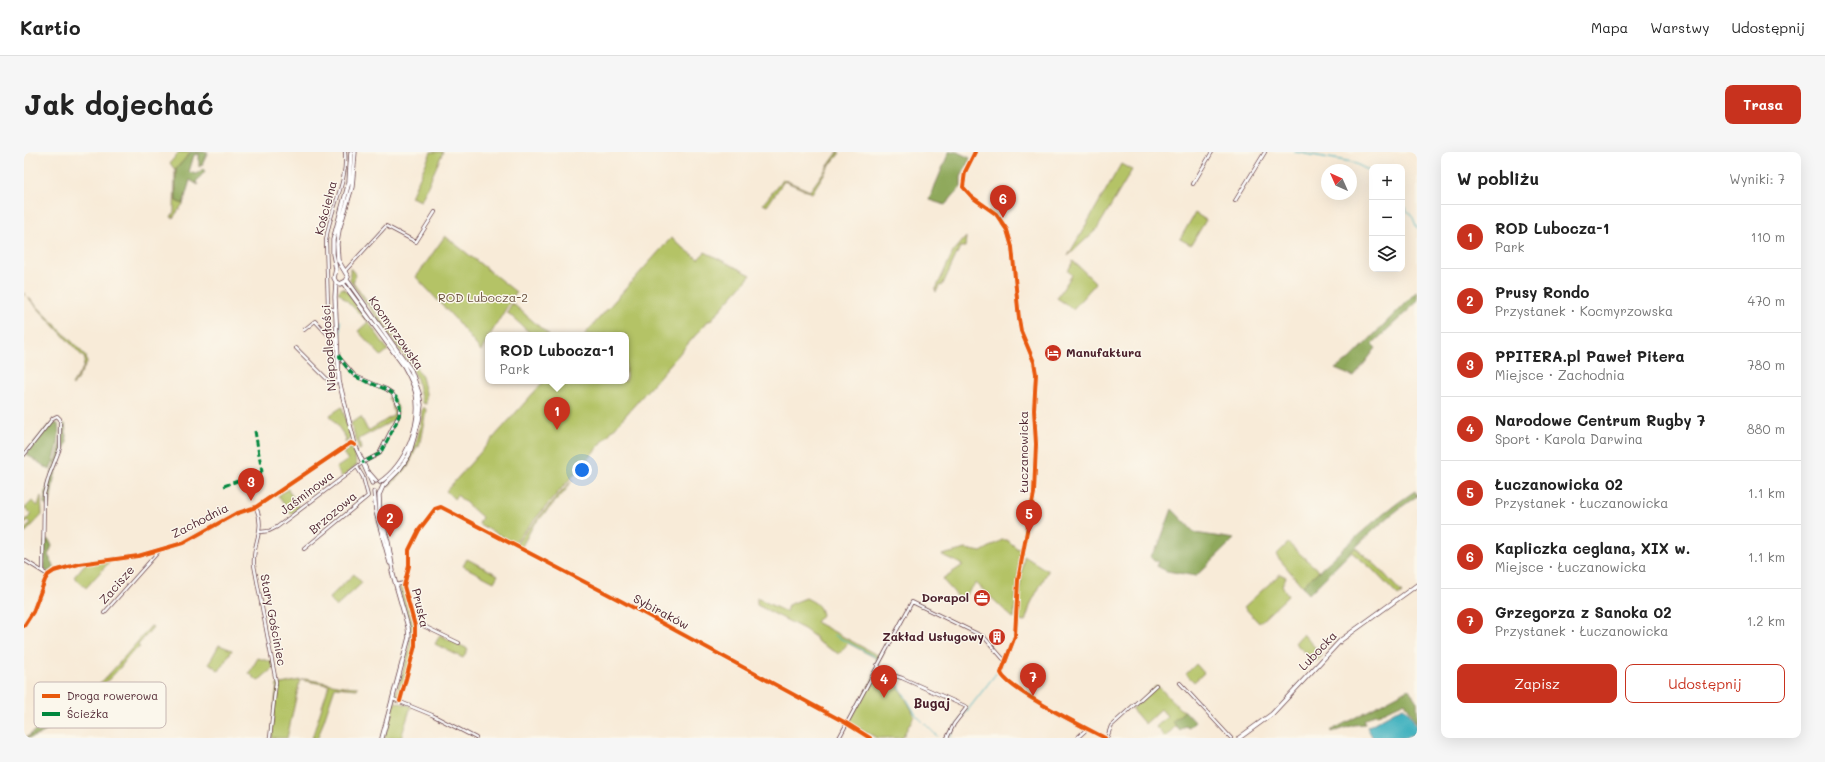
<!DOCTYPE html>
<html lang="pl">
<head>
<meta charset="utf-8">
<style>
  :root { --surface:#fff; --page:#f6f6f6; --text:#222; --muted:#767676; --line:#e0e0e0; --accent:#c8321e }
  body { margin:0; font-family:Mali,sans-serif; background:var(--page); color:var(--text) }
  .controls { position:absolute; right:12px; top:12px; display:grid; overflow:hidden; border-radius:8px; box-shadow:0 4px 16px #0002 }
  .controls button { width:36px; height:36px; display:grid; place-items:center; padding:0; border:0; border-bottom:1px solid var(--line); background:var(--surface); color:var(--text); font:20px sans-serif }
  .compass { position:absolute; left:1297px; top:12px; width:36px; height:36px; border-radius:50%; background:var(--surface); box-shadow:0 4px 16px #0002; rotate:315deg }
  .you { position:absolute; left:558px; top:318px; width:14px; height:14px; margin:-10px; border:3px solid #fff; border-radius:50%; background:#1a73e8; box-shadow:0 0 0 6px #1a73e833 }
  .badge { display:grid; place-items:center; width:26px; height:26px; border-radius:50%; background:var(--accent); color:#fff; font-size:13px; font-weight:700 }
  .pin { position:absolute; translate:-50% -33px; filter:drop-shadow(0 1px 2px #0008) }
  .pin::after { content:''; position:absolute; top:21px; width:14px; height:12px; background:inherit; clip-path:polygon(0 0,100% 0,50% 100%) }
  .popup { position:absolute; left:461px; top:180px; width:144px; height:52px; box-sizing:border-box; display:grid; place-content:center; border-radius:8px; background:var(--surface); filter:drop-shadow(0 1px 3px #0005); font-size:13px; white-space:nowrap; color:var(--muted) }
  .popup b { font-size:15px; color:var(--text) }
  .popup::after { content:''; position:absolute; left:50%; top:100%; margin-left:-8px; border:8px solid transparent; border-top-color:var(--surface) }
  .list { margin:0; padding:0; list-style:none }
  h2 { display:flex; justify-content:space-between; align-items:center; height:52px; margin:0; padding:0 16px; font-size:17px }
  h2 small { font-size:13px; font-weight:400; color:var(--muted) }
  .list li { display:grid; grid-template-columns:26px 1fr auto; gap:12px; align-items:center; box-sizing:border-box; height:64px; padding:0 16px; border-top:1px solid var(--line) }
  .list b { display:block; font-size:15px; white-space:nowrap }
  .list p { margin:0; font-size:13px; white-space:nowrap; color:var(--muted) }
  .list em { font-size:13px; font-style:normal; color:var(--muted) }
  .actions { display:flex; gap:8px; padding:12px 16px }
  .actions a { flex:1; padding:9px 0; border:1px solid var(--accent); border-radius:8px; text-align:center; font-size:14px; color:var(--accent) }
  .actions .main { background:var(--accent); color:#fff }
  .icon { flex:none; width:22px; height:22px; fill:none; stroke:currentColor; stroke-width:2; stroke-linecap:round; stroke-linejoin:round }
  .map { position:relative; flex:none; width:1393px; height:586px; overflow:hidden; border-radius:8px }
  header { display:flex; align-items:center; gap:24px; box-sizing:border-box; height:56px; padding:0 20px; background:var(--surface); border-bottom:1px solid var(--line) }
  header strong { font-size:19px }
  nav { display:flex; gap:22px; margin-inline-start:auto; font-size:14px }
  .intro { display:flex; align-items:center; justify-content:space-between; box-sizing:border-box; height:96px; padding:0 24px }
  h1 { margin:0; font-size:28px }
  .button { padding:10px 18px; border-radius:8px; background:var(--accent); color:#fff; font-size:14px; font-weight:700 }
  main { display:flex; gap:24px; padding:0 24px }
  aside { flex:1; background:var(--surface); border-radius:8px; box-shadow:0 4px 16px #0002 }
  .map>svg:first-child { display:block }
  .green { fill:#b4c366; stroke:#7f7148 }
  .forest { fill:#8fa95b; stroke:#6c6443 }
  .water { fill:#45b3c0; stroke:#486976 }
  .lines { fill:none; stroke-linecap:round; stroke-linejoin:round }
  .stream { stroke:#45b3c0; stroke-width:1 }
  .street-casing { stroke:#643e45; stroke-width:4 }
  .secondary-casing { stroke:#643e45; stroke-width:5 }
  .street { stroke:#fff; stroke-width:2.5 }
  .secondary { stroke:#fff; stroke-width:3.5 }
  .quiet { stroke:#00873e; stroke-width:3; stroke-dasharray:6 3; stroke-linecap:butt }
  .cycleway-casing { stroke:#fbf7ec; stroke-width:6 }
  .cycleway { stroke:#e8590c; stroke-width:4 }
  .labels { text-anchor:middle; stroke-width:3; stroke-linejoin:round; paint-order:stroke }
  .street-label { font-size:12px; fill:#4a1f2b; stroke:#fbf7ec }
  .park-label { font-size:12px; fill:#6a503d; stroke:#fbf7ec }
  .poi-label { font-size:12px; font-weight:bold; fill:#4a1f2b; stroke:#fbf7ec; text-anchor:end }
  .neighbourhood-label { font-size:13px; font-weight:bold; fill:#4a1f2b; stroke:#fbf7ec }
  .key { fill:#fbf7ec; stroke:#c6b6b2; stroke-width:1 }
  .key-label { font-size:11px; fill:#4a1f2b }
</style>
</head>
<body>
<header>
<strong>Kartio</strong>
<nav><a>Mapa</a><a>Warstwy</a><a>Udostępnij</a></nav>
</header>
<div class="intro"><h1>Jak dojechać</h1><a class="button">Trasa</a></div>
<main>
<div class="map">
<svg width="1393" height="586" viewBox="0 0 1393 586">
  <rect width="100%" height="100%" fill="#fbf7ec"/>
  <filter id="ink" filterUnits="userSpaceOnUse"><feTurbulence type="fractalNoise" baseFrequency=".025" numOctaves="2"/><feDisplacementMap in="SourceGraphic" scale="8" xChannelSelector="R" yChannelSelector="G"/><feConvolveMatrix kernelMatrix="1 2 1 2 8 2 1 2 1" color-interpolation-filters="sRGB"/></filter>
  <filter id="wash" filterUnits="userSpaceOnUse"><feTurbulence type="fractalNoise" baseFrequency=".012" numOctaves="4" result="noise"/><feDisplacementMap in="SourceGraphic" scale="16" xChannelSelector="R" yChannelSelector="G"/><feGaussianBlur stdDeviation="0.9" result="paint"/><feColorMatrix in="noise" values="0 0 0 0 0 0 0 0 0 0 0 0 0 0 0 0 0 1.4 0 .05"/><feComposite in="paint" operator="in"/></filter>
  <g filter="url(#wash)">
    <rect width="100%" height="100%" fill="#f8ebd8"/>
    <path class="green" d="M155,0H167L152,17V49L159,52L149,66L147,65L150,60L151,18L146,11Z
      M407,0H419L397,49L387,45Z
      M814,0L816,1L805,14L788,41L760,29L743,54L739,52L756,31L758,27L786,39Z
      M1097,12L1108,18L1073,77L1044,104Z
      M1171,61L1182,68L1167,93L1156,87Z
      M421,84L492,140L466,183H464V187L457,199L432,168L392,125Z
      M942,85L941,95H936L918,134L916,133L912,140L911,139L929,100Z
      M647,86L674,107L681,100L727,123L686,169H684L490,391L455,372L458,365L433,343L430,347L422,339L520,229H602V183H560Z
      M1049,109L1072,131L1049,157L1033,146L1048,123L1044,119Z
      M326,116L332,123L329,130L388,209L398,225L402,241V252L398,251L393,227L387,213L326,129Z
      M318,136L323,139L364,198L357,204L334,179L344,170L314,140Z
      M0,141L62,204L63,211L49,234L48,233L59,216L61,207Z
      M488,151L525,183H508L483,160Z
      M368,244L374,256L372,267L335,287L337,297L335,298L327,271L337,265L344,279L370,263L368,251L365,246Z
      M318,255L327,286L321,291L322,286L306,263Z
      M398,256H401L402,258L395,295L393,294L384,315L364,335L363,334C385,313 397,288 398,256Z
      M328,295L333,313L318,325L312,316L324,308L319,301Z
      M549,327L541,339L509,374L497,396L492,393L498,384Z
      M264,337L275,356L267,362L254,344Z
      M17,344L18,363L0,382V379L7,371L5,369L0,372V370L8,362L1,356L8,349L14,354Z
      M978,388H983L994,397L997,395L990,467L952,431L937,448L918,427L939,413L918,403L942,397L957,400Z
      M1264,391L1295,419L1278,434L1252,403Z
      M1331,395L1354,415L1378,441L1374,444L1347,416L1326,399Z
      M1000,404L1024,419L1007,451L1001,470L994,469L996,435Z
      M443,407L474,423L470,430L439,414Z
      M87,408L62,436L50,425L61,412Z
      M330,422L338,431L312,455L305,446Z
      M1256,422L1262,425L1258,433L1264,444L1235,471L1220,455Z
      M378,434L390,473V498L376,547H374L371,545C377,524 388,499 386,477C385,464 378,448 375,435Z
      M733,446L762,460L764,453L782,446C792,451 796,453 798,463L792,470L853,503L861,498L853,511L852,506L824,491L815,502L794,490L791,485L780,477L733,453Z
      M127,474L129,475L114,493L116,495C106,500 101,510 94,518C80,533 65,546 49,558L48,557C78,533 102,503 127,474Z
      M1279,482L1298,503L1294,509H1290L1271,491Z
      M416,483L444,497L439,506L411,492Z
      M195,493L208,498L195,519L185,511Z
      M234,506L248,510L249,516L234,529L225,521Z
      M1172,512L1180,521L1170,530L1162,522Z
      M853,519L871,529L888,558L890,564L878,586H853L827,572L826,568Z
      M281,527L319,534L334,535L333,537L311,535L294,586H288L305,533L277,528Z
      M276,528L263,586H247L253,533Z
      M1133,533L1156,557L1161,559L1149,569L1152,574L1141,585L1132,575L1143,564L1137,557L1121,572L1108,557Z
      M372,550L387,554L377,586H360L370,551Z"/>
    <path class="forest" d="M167,0H184L178,13L175,15V2L170,3L165,20L172,22L179,17L181,19L172,30L174,33L166,28L159,52L152,49V17Z
      M925,0H933L946,6L937,25V35L921,53L905,48Z
      M1393,139V150L1348,192L1352,196L1330,225L1311,217L1326,207Z
      M32,271L34,272C37,289 32,302 26,318L2,302L23,275Z
      M39,272H41L43,290L30,326L26,353L23,354L20,352C23,324 40,299 39,272Z
      M1391,339L1393,344C1352,371 1320,408 1285,442L1278,434C1315,402 1349,366 1391,339Z
      M1148,357L1171,381L1210,387L1172,424L1143,419L1132,414L1134,410L1126,405L1135,392Z
      M21,388H25L28,394L24,403L31,416L23,420L20,417Z
      M1385,537L1393,550V572L1381,550L1354,562H1350L1340,568L1341,572L1330,573L1308,580L1306,579Z
      M47,555L49,558C38,568 17,586 2,586L22,570Z
      M1161,559L1171,570L1165,576L1161,574L1156,578L1148,570Z"/>
    <path class="water" d="M1379,555C1385,558 1393,573 1393,580L1382,586H1349L1343,575Z"/>
    <g class="lines">
      <path class="stream" d="M1271,0L1328,10L1348,20
        M1378,52L1389,66L1393,76
        M316,169V185
        M997,403L1000,384
        M810,483L855,507
        M870,525L892,563L913,584
        M936,568L974,519L979,509
        M931,574L935,570
        M926,585L929,577"/>
    </g>
  </g>
  <g filter="url(#ink)">
    <g class="lines">
      <g class="street-casing">
        <path id="street" d="M1169,32L1188,0
          M1211,49L1241,0
          M321,119L362,74L392,90L411,60
          M312,158L307,157L304,154L302,89C305,58 324,32 321,0
          M280,178L291,169L307,186L313,188
          M272,196L308,232L315,229
          M0,303L29,266L33,264L36,267V296L25,324L20,342L19,419
          M232,355C242,379 228,390 230,413L252,530L246,586
          M236,380L245,379L253,375L338,311L355,302L375,263V253L368,241L362,237L331,224L314,204
          M280,397L344,344L339,325L333,315
          M0,408L24,423
          M372,433L380,431
          M80,461L135,399
          M389,469L435,491
          M853,513L865,522L878,526L943,555L930,572L923,586
          M1156,531L1207,586
          M369,547L408,563L452,586
          M376,549L391,494V474L380,434L385,414V398L395,378L411,357L417,355L599,450L822,571L846,586
          M815,586L888,450L960,485L981,509
          M1053,586L1063,577
          M1083,586L1087,574L1132,533"/>
      </g>
      <g class="secondary-casing">
        <path id="secondary" d="M327,0L325,30L309,88V102L312,117L310,126L312,130L316,132L322,129L324,125L314,108L313,92L315,78L328,35L331,0
          M951,0L941,20L939,35L948,45L972,62L983,78L988,95L995,167L997,179L1010,210L1012,222L1010,258L1012,292L1010,341L994,428L991,484L977,521C984,538 1062,576 1081,586
          M323,128L387,218L395,241L397,253L395,268L385,303L375,318L359,334L355,343L356,362L364,390L369,419
          M312,130L311,145L315,229L331,293L348,331
          M319,131L380,214C385,223 390,232 392,242C398,273 382,312 356,330
          M345,321L352,329
          M350,340L352,360L366,411
          M0,474L9,460L21,428L24,423L30,419L55,412L114,404L159,391L211,362L232,355L322,294L327,291L331,293
          M358,586L385,485L384,475L368,419
          M1215,586L1248,562L1317,488L1393,433"/>
      </g>
      <use href="#street" class="street"/>
      <use href="#secondary" class="secondary"/>
      <path class="quiet" d="M314,204H315C320,211 324,219 331,224C345,234 383,236 375,263C371,276 363,288 357,300L355,302L338,311
        M231,279L238,320
        M200,334L238,320"/>
      <g class="cycleway-casing">
        <path id="cycleway" d="M951,0L941,20L939,35L948,45L972,62L983,78L988,95L995,167L997,179L1010,210L1012,222L1010,258L1012,292L1010,341L994,428L991,484L977,521C984,538 1062,576 1081,586
          M0,474L9,460L21,428L24,423L30,419L55,412L114,404L159,391L211,362L232,355L322,294L327,291L331,293
          M376,549L391,494V474L380,434L385,414V398L395,378L411,357L417,355L599,450L822,571L846,586"/>
      </g>
      <use href="#cycleway" class="cycleway"/>
    </g>
  </g>
  <defs>
    <g id="hotel-disc" transform="scale(0.9)"><circle r="9.5" fill="#c8321e" stroke="#fbf7ec"/><path d="M-6-4.5h1.5V1H6V5H4.5V3h-9V5H-6ZM-4 0a1.8 1.8 0 1 1 3.6 0ZM.5 0V-2.5h3Q6-2.5 6 0Z" fill="#fff"/></g>
    <g id="office-disc" transform="scale(0.9)"><circle r="9.5" fill="#c8321e" stroke="#fbf7ec"/><path d="M-6-3h4V-5.5h4V-3h4V5H-6ZM-1-4.5V-3h2v-1.5ZM-6 0V1H6V0Z" fill="#fff"/></g>
    <g id="building-disc" transform="scale(0.9)"><circle r="9.5" fill="#c8321e" stroke="#fbf7ec"/><path d="M-4-6H4V6H1V3H-1V6H-4ZM-2.5-4.3h1.7v1.8h-1.7ZM.8-4.3h1.7v1.8H.8ZM-2.5-1h1.7V.8h-1.7ZM.8-1h1.7V.8H.8Z" fill="#fff"/></g>
  </defs>
  <g fill-rule="evenodd">
    <use href="#hotel-disc" x="1029" y="201"/>
    <use href="#office-disc" x="958" y="446"/>
    <use href="#building-disc" x="973" y="485"/>
  </g>
  <g class="labels">
    <g class="street-label">
      <text transform="translate(302 56) rotate(-75)" y="4">Kościelna</text>
      <text transform="translate(372 181) rotate(55)" y="4">Kocmyrzowska</text>
      <text transform="translate(305 196) rotate(-94)" y="4">Niepodległości</text>
      <text transform="translate(1000 300) rotate(-90)" y="4">Łuczanowicka</text>
      <text transform="translate(283 341) rotate(-37)" y="4">Jaśminowa</text>
      <text transform="translate(309 361) rotate(-40)" y="4">Brzozowa</text>
      <text transform="translate(176 369) rotate(-27)" y="4">Zachodnia</text>
      <text transform="translate(93 433) rotate(-49)" y="4">Zacisze</text>
      <text transform="translate(396 456) rotate(77)" y="4">Pruska</text>
      <text transform="translate(637 460) rotate(28)" y="4">Sybiraków</text>
      <text transform="translate(249 468) rotate(79)" y="4">Stary Gościniec</text>
      <text transform="translate(1294 499) rotate(-46)" y="4">Lubocka</text>
    </g>
    <g class="park-label">
      <text x="459" y="150">ROD Lubocza-2</text>
    </g>
    <g class="poi-label">
      <text x="1042" y="205" text-anchor="start">Manufaktura</text>
      <text x="945" y="450">Dorapol</text>
      <text x="960" y="489">Zakład Usługowy</text>
    </g>
    <g class="neighbourhood-label">
      <text x="908" y="556">Bugaj</text>
    </g>
  </g>
  <rect x="10" y="530" width="132" height="46" rx="6" class="key"/>
  <rect x="18" y="542" width="18" height="4" fill="#e8590c"/>
  <rect x="18" y="560" width="18" height="4" fill="#00873e"/>
  <g class="key-label">
    <text x="43" y="548">Droga rowerowa</text>
    <text x="43" y="566">Ścieżka</text>
  </g>
</svg>
<div class="controls">
<button>+</button>
<button>−</button>
<button><svg class="icon" aria-label="layers" viewBox="0 0 24 24"><path d="M12 4l9 5-9 5-9-5zM3 14l9 5 9-5"/></svg></button>
</div>
<svg class="compass" viewBox="-18 -18 36 36"><path d="M0-13l5 13h-10z" fill="#e53935"/><path d="M0 13l5-13h-10z" fill="#767676"/></svg>
<div class="you"></div>
<div class="pin badge" style="left:533px;top:278px">1</div>
<div class="popup"><b>ROD Lubocza-1</b>Park</div>
<div class="pin badge" style="left:366px;top:385px">2</div>
<div class="pin badge" style="left:227px;top:349px">3</div>
<div class="pin badge" style="left:860px;top:546px">4</div>
<div class="pin badge" style="left:1005px;top:381px">5</div>
<div class="pin badge" style="left:979px;top:66px">6</div>
<div class="pin badge" style="left:1009px;top:544px">7</div>
</div>
<aside>
<h2>W pobliżu<small>Wyniki: 7</small></h2>
<ul class="list">
<li><span class="badge">1</span><div><b>ROD Lubocza-1</b><p>Park</p></div><em>110 m</em></li>
<li><span class="badge">2</span><div><b>Prusy Rondo</b><p>Przystanek · Kocmyrzowska</p></div><em>470 m</em></li>
<li><span class="badge">3</span><div><b>PPITERA.pl Paweł Pitera</b><p>Miejsce · Zachodnia</p></div><em>780 m</em></li>
<li><span class="badge">4</span><div><b>Narodowe Centrum Rugby 7</b><p>Sport · Karola Darwina</p></div><em>880 m</em></li>
<li><span class="badge">5</span><div><b>Łuczanowicka 02</b><p>Przystanek · Łuczanowicka</p></div><em>1.1 km</em></li>
<li><span class="badge">6</span><div><b>Kapliczka ceglana, XIX w.</b><p>Miejsce · Łuczanowicka</p></div><em>1.1 km</em></li>
<li><span class="badge">7</span><div><b>Grzegorza z Sanoka 02</b><p>Przystanek · Łuczanowicka</p></div><em>1.2 km</em></li>
</ul>
<div class="actions"><a class="main">Zapisz</a><a>Udostępnij</a></div>
</aside>
</main>
</body>
</html>
